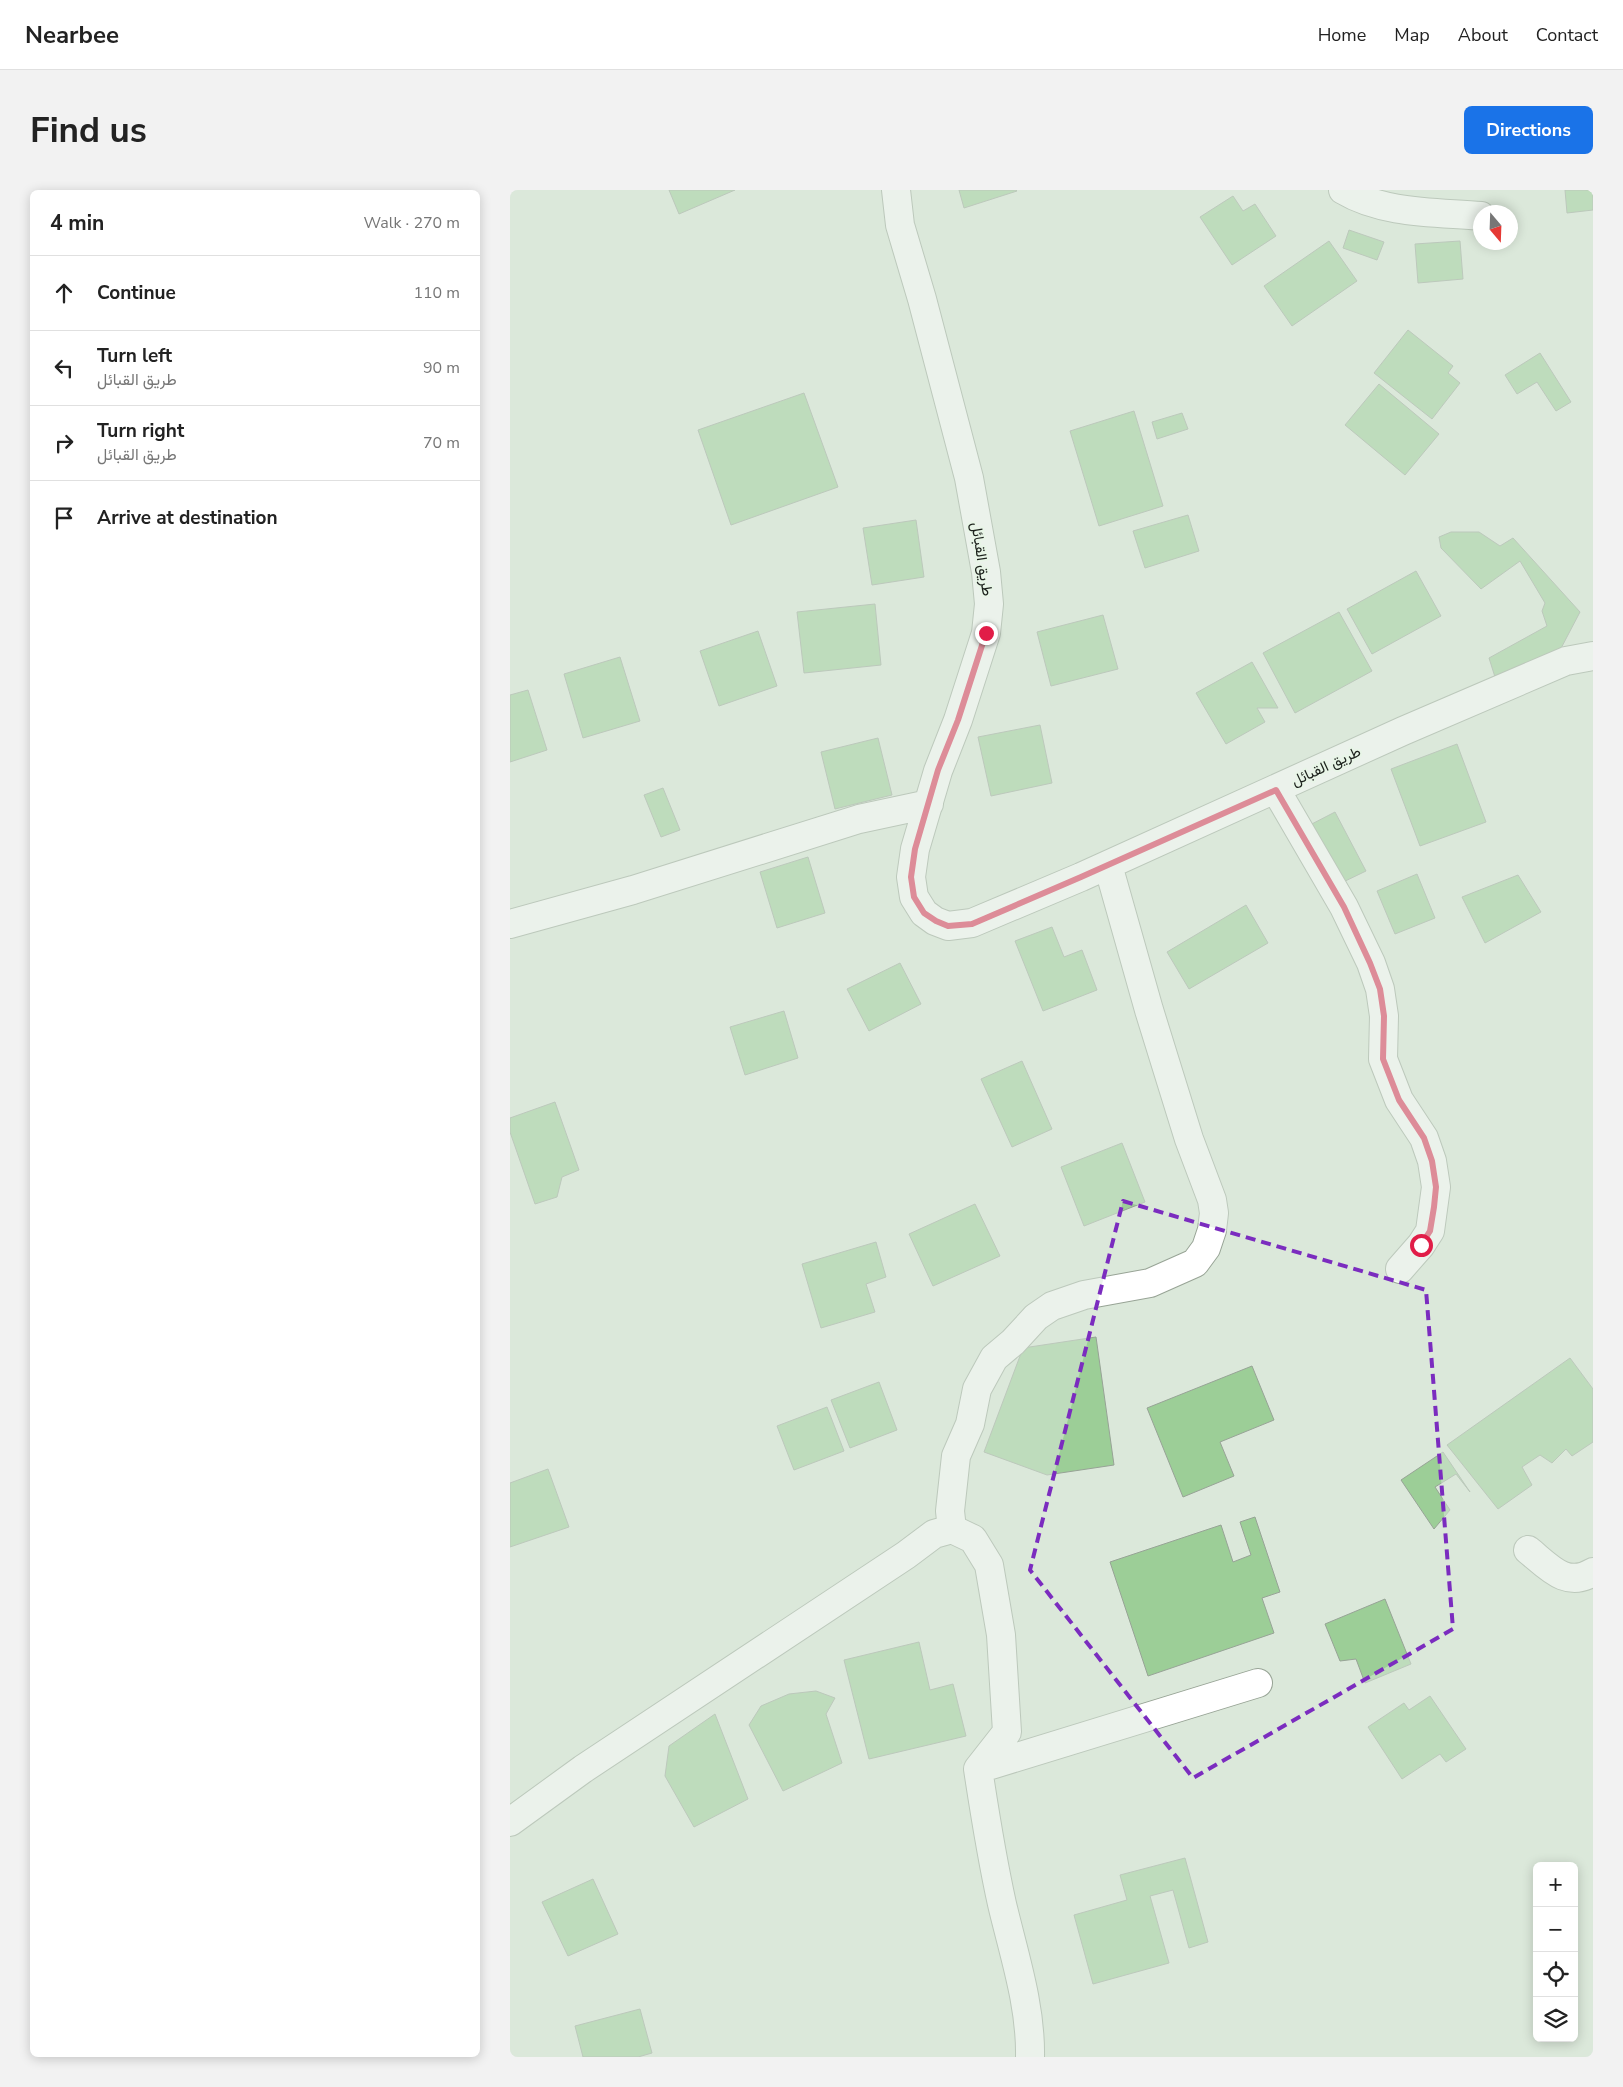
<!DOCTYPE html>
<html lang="en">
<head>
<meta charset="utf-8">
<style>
  :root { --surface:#fff; --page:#f2f2f2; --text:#222; --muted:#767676; --line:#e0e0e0; --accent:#1a73e8 }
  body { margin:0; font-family:"Nunito Sans",Vazirmatn,sans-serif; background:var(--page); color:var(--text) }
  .controls { position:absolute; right:15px; bottom:15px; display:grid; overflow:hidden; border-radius:8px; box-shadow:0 2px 12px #0003 }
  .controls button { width:45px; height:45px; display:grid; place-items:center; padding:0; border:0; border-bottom:1px solid var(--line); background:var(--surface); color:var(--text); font:25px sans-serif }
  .compass { position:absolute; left:963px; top:15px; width:45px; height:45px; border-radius:50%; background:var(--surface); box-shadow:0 2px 12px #0003; rotate:161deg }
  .stop { position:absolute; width:15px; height:15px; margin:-11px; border:4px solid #e11d48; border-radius:50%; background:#fff }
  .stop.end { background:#e11d48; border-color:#fff; box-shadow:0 1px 5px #0008 }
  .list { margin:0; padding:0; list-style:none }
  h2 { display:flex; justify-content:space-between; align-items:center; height:65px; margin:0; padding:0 20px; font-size:21px }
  h2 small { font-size:16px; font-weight:400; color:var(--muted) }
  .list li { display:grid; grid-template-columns:32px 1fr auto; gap:15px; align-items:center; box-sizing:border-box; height:75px; padding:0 20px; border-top:1px solid var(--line) }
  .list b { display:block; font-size:19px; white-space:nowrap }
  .list p { margin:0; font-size:16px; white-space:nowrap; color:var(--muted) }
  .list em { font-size:16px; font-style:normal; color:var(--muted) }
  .icon { flex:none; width:28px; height:28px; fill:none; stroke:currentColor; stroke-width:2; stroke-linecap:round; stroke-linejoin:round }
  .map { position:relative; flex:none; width:1083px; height:1867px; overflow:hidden; border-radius:8px }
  header { display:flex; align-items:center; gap:30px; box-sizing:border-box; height:70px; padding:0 25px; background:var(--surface); border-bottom:1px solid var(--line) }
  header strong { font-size:24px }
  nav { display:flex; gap:28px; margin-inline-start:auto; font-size:18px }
  .intro { display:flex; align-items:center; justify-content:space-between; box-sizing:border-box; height:120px; padding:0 30px }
  h1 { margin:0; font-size:35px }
  .button { padding:12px 22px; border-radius:8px; background:var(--accent); color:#fff; font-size:18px; font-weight:700 }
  main { display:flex; gap:30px; padding:0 30px }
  aside { flex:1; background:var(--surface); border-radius:8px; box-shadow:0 2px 12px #0003 }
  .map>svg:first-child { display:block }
  .building { fill:#9cce97; stroke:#97a396 }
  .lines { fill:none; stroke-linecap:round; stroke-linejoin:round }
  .minor-casing { stroke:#98a496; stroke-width:30 }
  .minor { stroke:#fff; stroke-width:28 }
  .route { stroke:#e11d48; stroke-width:6 }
  .marked { fill:none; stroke:#7b2cbf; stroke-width:4; stroke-dasharray:10 6; stroke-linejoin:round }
  .labels { text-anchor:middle; stroke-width:4; stroke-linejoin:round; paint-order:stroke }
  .street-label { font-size:15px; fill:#1c211c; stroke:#e8f5e7 }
</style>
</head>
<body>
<header>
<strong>Nearbee</strong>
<nav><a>Home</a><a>Map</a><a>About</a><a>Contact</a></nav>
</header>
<div class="intro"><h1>Find us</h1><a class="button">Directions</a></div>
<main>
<aside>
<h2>4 min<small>Walk · 270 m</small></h2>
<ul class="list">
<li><svg class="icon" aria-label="ahead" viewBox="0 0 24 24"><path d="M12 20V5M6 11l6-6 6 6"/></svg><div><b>Continue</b></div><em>110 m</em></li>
<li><svg class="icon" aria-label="left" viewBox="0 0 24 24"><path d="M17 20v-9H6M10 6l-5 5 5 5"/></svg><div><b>Turn left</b><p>طريق القبائل</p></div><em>90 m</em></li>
<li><svg class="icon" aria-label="right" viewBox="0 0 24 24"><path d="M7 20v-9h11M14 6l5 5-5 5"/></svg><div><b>Turn right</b><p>طريق القبائل</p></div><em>70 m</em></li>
<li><svg class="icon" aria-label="arrive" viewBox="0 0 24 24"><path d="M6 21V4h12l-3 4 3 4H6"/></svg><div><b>Arrive at destination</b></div></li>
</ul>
</aside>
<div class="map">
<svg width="1083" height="1867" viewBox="0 0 1083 1867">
  <rect width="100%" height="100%" fill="#dbe8da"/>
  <path class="building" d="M159,0H225L169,24Z
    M449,0H506L507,1L454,18Z
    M1055,0H1083V20L1057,23Z
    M723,6L733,21L745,14L766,46L722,75L690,27Z
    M839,40L874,52L867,70L833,58Z
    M819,51L847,91L782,136L754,96Z
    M950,51L953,89L908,93L905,54Z
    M898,140L943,176L938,183L950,193L922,229L864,183Z
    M1030,163L1061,212L1046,221L1027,192L1007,204L995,185Z
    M869,194L929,244L895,285L835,235Z
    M294,203L328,297L221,335L188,240Z
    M624,221L653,316L589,336L560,241Z
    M672,223L678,239L647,249L642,232Z
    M678,325L689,361L635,378L623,341Z
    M406,330L414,387L362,395L353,338Z
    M941,342H969L990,356L1003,348L1070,422L1048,464L985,487L979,468L1037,436L1032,421L1035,413L1010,371L971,399L931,358L929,347Z
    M906,381L931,426L862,464L837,419Z
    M365,414L371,475L294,483L287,422Z
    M829,422L862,481L785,523L753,463Z
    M593,425L608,479L541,496L527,442Z
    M248,441L267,496L209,516L190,461Z
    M110,467L130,531L73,548L54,484Z
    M742,472L768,518H747L755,532L716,554L686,503Z
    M18,500L37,560L0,572V505Z
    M530,535L542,593L481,606L468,547Z
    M368,548L382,605L325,619L311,562Z
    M947,554L976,632L910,656L881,579Z
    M153,598L170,640L151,647L134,605Z
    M825,622L856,681L827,695L796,637Z
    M298,667L315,723L267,738L250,682Z
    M907,684L925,728L885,744L867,701Z
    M1008,685L1031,722L975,753L952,707Z
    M736,715L758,753L679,799L657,762Z
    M542,737L554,767L572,760L587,800L533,821L505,751Z
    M390,773L411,814L359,841L337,799Z
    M274,821L288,868L235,885L220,837Z
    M512,871L542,939L502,957L471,889Z
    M45,912L69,980L52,987L47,1007L25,1014L0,942V928Z
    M612,953L635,1012L574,1036L551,977Z
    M465,1014L490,1066L423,1096L399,1044Z
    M366,1052L376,1087L356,1094L365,1122L311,1138L292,1074Z
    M586,1147L604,1275L537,1285L474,1262L513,1158Z
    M1060,1168L1083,1199V1252L1062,1266L1056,1259L1042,1273L1030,1265L1012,1277L1022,1295L988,1319L937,1255Z
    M742,1176L764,1230L710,1252L724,1286L673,1307L637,1218Z
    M369,1192L387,1240L340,1258L321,1210Z
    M317,1217L334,1261L284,1280L267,1236Z
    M933,1262L960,1302L946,1284L925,1297L940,1320L924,1339L891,1290Z
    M38,1279L59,1337L0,1357V1293Z
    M745,1327L770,1402L752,1408L764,1443L638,1486L600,1372L711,1335L723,1372L741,1365L730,1332Z
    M875,1409L901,1474L855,1493L846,1469L830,1471L815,1434Z
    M409,1452L420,1500L443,1494L456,1546L359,1569L334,1470Z
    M306,1501L325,1508L316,1524L332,1573L273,1601L239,1535L251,1516L279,1504Z
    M920,1506L956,1559L936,1572L930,1564L892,1589L858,1537L894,1513L899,1520Z
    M205,1524L238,1609L184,1637L155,1586L159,1556Z
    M675,1668L698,1752L679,1758L663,1700L640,1706L659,1773L583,1794L564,1725L617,1710L610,1685Z
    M83,1689L108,1744L58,1766L32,1712Z
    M130,1819L142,1863L128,1867H73L65,1836Z"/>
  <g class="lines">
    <g class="minor-casing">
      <path id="minor" d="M386,0L390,35L412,109L459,288L476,382L479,414L476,443L448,530L428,581L405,659L401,687L404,707L414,723L425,731L438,736L462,733L571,687L893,541L1056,471L1083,466
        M833,0C873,24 926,22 971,26
        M766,600L834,717L861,773L870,799L874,826L873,869L889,910L914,948L922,971L926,997L920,1041L911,1055L890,1079
        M0,734L123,700L349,629L419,614
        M442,1339L440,1321L446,1266L460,1234L467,1199L484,1168L503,1152L526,1127L542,1116L574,1105L640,1093L685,1073L696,1058L702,1040L704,1023L702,1010L679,949L639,820L598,675
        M1018,1360C1038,1376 1056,1399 1083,1382
        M468,1579L748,1493
        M0,1632L73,1579L396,1365L424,1344L442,1339L463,1349L479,1375L491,1445L497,1542L468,1579C475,1625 482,1669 492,1714C504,1765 521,1815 520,1867"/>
    </g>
    <use href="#minor" class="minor"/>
  </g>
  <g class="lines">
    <path class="route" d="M476,443L448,530L428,580L405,659L401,687L404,707L414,723L426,731L438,736L462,734L571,687L766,600L834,717L860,773L870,799L874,826L873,869L889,910L914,948L922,971L926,997L924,1017L920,1041L911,1055"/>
  </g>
  <path d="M0 0H1083V1867H0ZM613,1011L916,1100L943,1439L683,1588L520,1380Z" fill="#dbe8da" fill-opacity=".55" fill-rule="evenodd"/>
  <path class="marked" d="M613,1011L916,1100L943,1439L683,1588L520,1380Z"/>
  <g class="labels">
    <g class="street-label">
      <text transform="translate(472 369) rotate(81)" y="5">طريق القبائل</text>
      <text transform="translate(816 576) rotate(-25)" y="5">طريق القبائل</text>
    </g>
  </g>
</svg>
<div class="controls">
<button>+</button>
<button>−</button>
<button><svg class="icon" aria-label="locate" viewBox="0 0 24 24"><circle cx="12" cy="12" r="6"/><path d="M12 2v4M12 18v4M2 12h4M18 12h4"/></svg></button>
<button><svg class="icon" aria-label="layers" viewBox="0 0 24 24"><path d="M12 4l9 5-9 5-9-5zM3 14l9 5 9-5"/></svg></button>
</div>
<svg class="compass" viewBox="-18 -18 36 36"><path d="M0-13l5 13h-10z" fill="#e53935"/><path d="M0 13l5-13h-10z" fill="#767676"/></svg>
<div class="stop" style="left:911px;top:1055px"></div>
<div class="stop end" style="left:476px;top:443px"></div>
</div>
</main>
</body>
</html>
